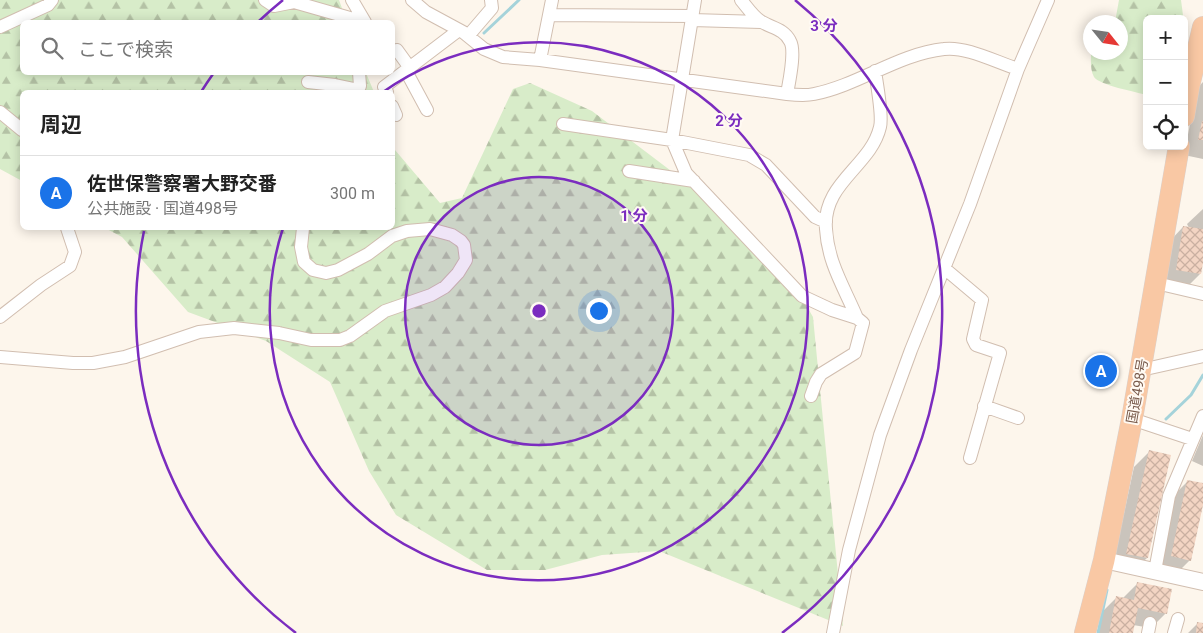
<!DOCTYPE html>
<html lang="ja">
<head>
<meta charset="utf-8">
<style>
  :root { --surface:#fff; --page:#f6f6f6; --text:#222; --muted:#767676; --line:#e0e0e0; --accent:#1a73e8 }
  body { margin:0; font-family:Roboto,"Noto Sans JP",sans-serif; background:var(--page); color:var(--text) }
  .controls { position:absolute; right:15px; top:15px; display:grid; overflow:hidden; border-radius:8px; box-shadow:0 2px 12px #0003 }
  .controls button { width:45px; height:45px; display:grid; place-items:center; padding:0; border:0; border-bottom:1px solid var(--line); background:var(--surface); color:var(--text); font:25px sans-serif }
  .compass { position:absolute; left:1083px; top:15px; width:45px; height:45px; border-radius:50%; background:var(--surface); box-shadow:0 2px 12px #0003; rotate:120deg }
  .you { position:absolute; left:598px; top:310px; width:18px; height:18px; margin:-12px; border:4px solid #fff; border-radius:50%; background:#1a73e8; box-shadow:0 0 0 8px #1a73e833 }
  .badge { display:grid; place-items:center; width:32px; height:32px; border-radius:50%; background:var(--accent); color:#fff; font-size:16px; font-weight:700 }
  .pin { position:absolute; translate:-50% -50%; border:2px solid #fff; box-shadow:0 1px 5px #0006 }
  .list { margin:0; padding:0; list-style:none }
  h2 { display:flex; justify-content:space-between; align-items:center; height:65px; margin:0; padding:0 20px; font-size:21px }
  h2 small { font-size:16px; font-weight:400; color:var(--muted) }
  .list li { display:grid; grid-template-columns:32px 1fr auto; gap:15px; align-items:center; box-sizing:border-box; height:75px; padding:0 20px; border-top:1px solid var(--line) }
  .list b { display:block; font-size:19px; white-space:nowrap }
  .list p { margin:0; font-size:16px; white-space:nowrap; color:var(--muted) }
  .list em { font-size:16px; font-style:normal; color:var(--muted) }
  .icon { flex:none; width:28px; height:28px; fill:none; stroke:currentColor; stroke-width:2; stroke-linecap:round; stroke-linejoin:round }
  .map { position:relative; flex:none; width:1203px; height:633px; overflow:hidden }
  .search { position:absolute; background:var(--surface); box-shadow:0 2px 12px #0003; left:20px; top:20px; width:375px; height:55px; display:flex; align-items:center; gap:12px; box-sizing:border-box; padding:0 18px; border-radius:8px; color:var(--muted); font-size:19px }
  .panel { position:absolute; background:var(--surface); box-shadow:0 2px 12px #0003; left:20px; top:90px; width:375px; height:140px; border-radius:8px }
  .map>svg:first-child { display:block }
  .forest { fill:url(#forest-firs) }
  .shadow { fill:#0003 }
  .lines { fill:none; stroke-linecap:round; stroke-linejoin:round }
  .stream { stroke:#a5d3da; stroke-width:3 }
  .building { fill:url(#building-cross-hatch) }
  .minor-casing { stroke:#d1beb0; stroke-width:14 }
  .tertiary-casing { stroke:#d1beb0; stroke-width:18 }
  .trunk-casing { stroke:#dad1cd; stroke-width:22 }
  .minor { stroke:#fff; stroke-width:12 }
  .tertiary { stroke:#fff; stroke-width:16 }
  .trunk { stroke:#f9c8a4; stroke-width:21 }
  .ring { fill:none; stroke:#7b2cbf; stroke-width:2.5 }
  .labels { text-anchor:middle; stroke-width:4; stroke-linejoin:round; paint-order:stroke }
  .street-label { font-size:14px; fill:#7a5c4d; stroke:#fffaf3 }
  .centre { fill:#7b2cbf; stroke:#fffaf3; stroke-width:2.5 }
  .ring-label { font-size:15px; text-anchor:middle; font-weight:bold; fill:#7b2cbf; stroke:#fffaf3; stroke-width:4; stroke-linejoin:round; paint-order:stroke }
</style>
</head>
<body>
<div class="map">
<svg width="1203" height="633" viewBox="0 0 1203 633">
  <defs>
    <pattern id="forest-firs" width="22" height="20" patternUnits="userSpaceOnUse" patternTransform="scale(1.25)"><rect width="22" height="20" fill="#d8ecc9"/><path d="M5 1l3.5 6h-7zM16 11l3.5 6h-7z" fill="#b4c2a5"/></pattern>
    <pattern id="building-cross-hatch" width="8" height="8" patternUnits="userSpaceOnUse" patternTransform="scale(1.25)"><rect width="8" height="8" fill="#f3d5c3"/><path d="M0 0l8 8M0 8l8-8" fill="none" stroke="#cab0a1"/></pattern>
  </defs>
  <rect width="100%" height="100%" fill="#fdf6ec"/>
  <path class="forest" d="M0,0H339L347,22H22V72L366,73L374,92H22V181L0,169Z
    M1119,0H1181L1184,23V19H1147V95C1136,92 1099,85 1094,77C1090,70 1091,60 1091,53L1120,52V22H1115Z
    M530,83L592,111L687,183L789,276L813,317L843,626L659,551L602,555L545,570H487L396,515L369,471L330,382L266,341L188,312L122,237L105,228H392L393,143L395,150L440,203L462,198L513,89Z"/>
  <path class="shadow" d="M1203,82V159L1184,155L1197,88Z
    M1203,209V255L1200,274L1185,289L1161,285L1168,243L1183,227L1189,228L1187,224Z
    M1203,435V466L1192,461Z
    M1150,451L1147,558L1131,573L1112,569L1134,467Z
    M1188,481L1203,484V499L1190,560L1175,575L1156,571L1172,497Z
    M1138,583L1166,613L1151,628L1133,625L1132,633H1097L1101,613L1116,598L1122,599Z
    M1198,623L1203,624V633H1188Z"/>
  <g class="lines">
    <path class="stream" d="M484,33L519,0
      M1166,419L1191,395L1203,375
      M1098,633L1107,590"/>
  </g>
  <path class="building" d="M1202,121H1203V140H1198Z
    M1183,226L1203,229V263L1201,274L1176,270Z
    M1149,450L1171,455L1148,558L1126,554Z
    M1187,480L1203,483V505L1191,561L1171,556Z
    M1137,582L1172,589L1167,614L1138,608L1133,633H1109L1116,596L1134,600Z
    M1197,622L1203,623V633H1196Z"/>
  <g class="lines">
    <g class="minor-casing">
      <path id="minor" d="M265,0L274,6L294,2L364,22
        M352,0L365,22
        M412,0L426,12L463,32L484,49L503,57L540,60L787,94C796,95 805,96 814,94C859,85 898,54 944,49C966,46 996,62 1018,69
        M695,0L672,140L686,173L802,296L832,310L857,318C844,287 828,263 826,229C822,183 871,166 880,127C883,116 877,85 875,71
        M741,0C747,7 754,18 762,22C772,28 784,29 790,41C796,51 789,82 787,94
        M549,15L693,16
        M692,20L761,22
        M0,27L48,5L52,0
        M468,36L492,8L491,0
        M397,50L410,68
        M540,60L552,0
        M406,71L427,110
        M308,82L335,85L359,90
        M357,92L360,86L359,72
        M387,92L384,87L459,30
        M392,106L396,115
        M0,112L22,130
        M563,124L672,140L749,155L766,165L815,217L826,222
        M629,171L694,181
        M944,268L982,300L973,339L976,345L1000,353L970,458
        M1156,283L1203,294
        M0,317L41,285L70,266L75,252L67,228
        M0,357L73,363H93L125,357L199,332L234,328L279,333L311,340H340L350,336L385,311L431,295L445,287L458,273L466,260L464,245L461,241L452,235L430,229L407,231L392,236L368,254L338,270L326,273L313,270L304,262L301,247L303,228
        M1141,370L1203,356
        M811,396L816,382L821,374L855,353L863,323L857,318
        M984,406L1018,418
        M1132,419L1192,439
        M1155,571L1169,496L1203,416
        M833,633L849,550L880,435L911,350L970,204L1018,69L1048,0
        M1148,633L1150,623
        M1174,633L1178,619"/>
    </g>
    <g class="tertiary-casing">
      <path id="tertiary" d="M1104,560L1203,582"/>
    </g>
    <g class="trunk-casing">
      <path id="trunk" d="M1184,116L1189,86L1203,27
        M1085,633L1104,560L1132,419L1179,146"/>
    </g>
    <use href="#minor" class="minor"/>
    <use href="#tertiary" class="tertiary"/>
    <use href="#trunk" class="trunk"/>
  </g>
  <circle cx="539" cy="311" r="134" fill="#7b2cbf" fill-opacity=".12"/>
  <g class="ring">
    <circle cx="539" cy="311" r="134"/>
    <path d="M383 92A269 269 0 1 1 283 228"/>
    <path d="M296 633A403 403 0 0 1 144 231M201 92A403 403 0 0 1 213 74M259 21A403 403 0 0 1 283 0M795 0A403 403 0 0 1 782 633"/>
  </g>
  <g class="labels">
    <g class="street-label">
      <text transform="translate(1137 391) rotate(-80)" y="5">国道498号</text>
    </g>
  </g>
  <circle cx="539" cy="311" r="8" class="centre"/>
  <g class="ring-label">
    <text x="824" y="31">3 分</text>
    <text x="729" y="126">2 分</text>
    <text x="634" y="221">1 分</text>
  </g>
</svg>
<div class="controls">
<button>+</button>
<button>−</button>
<button><svg class="icon" aria-label="locate" viewBox="0 0 24 24"><circle cx="12" cy="12" r="6"/><path d="M12 2v4M12 18v4M2 12h4M18 12h4"/></svg></button>
</div>
<svg class="compass" viewBox="-18 -18 36 36"><path d="M0-13l5 13h-10z" fill="#e53935"/><path d="M0 13l5-13h-10z" fill="#767676"/></svg>
<div class="you"></div>
<div class="pin badge" style="left:1101px;top:371px">A</div>
<div class="search"><svg class="icon" aria-label="search" viewBox="0 0 24 24"><circle cx="10" cy="10" r="6"/><path d="M15 15l6 6"/></svg>ここで検索</div>
<section class="panel">
<h2>周辺<small></small></h2>
<ul class="list">
<li><span class="badge">A</span><div><b>佐世保警察署大野交番</b><p>公共施設 · 国道498号</p></div><em>300 m</em></li>
</ul>
</section>
</div>
</body>
</html>
